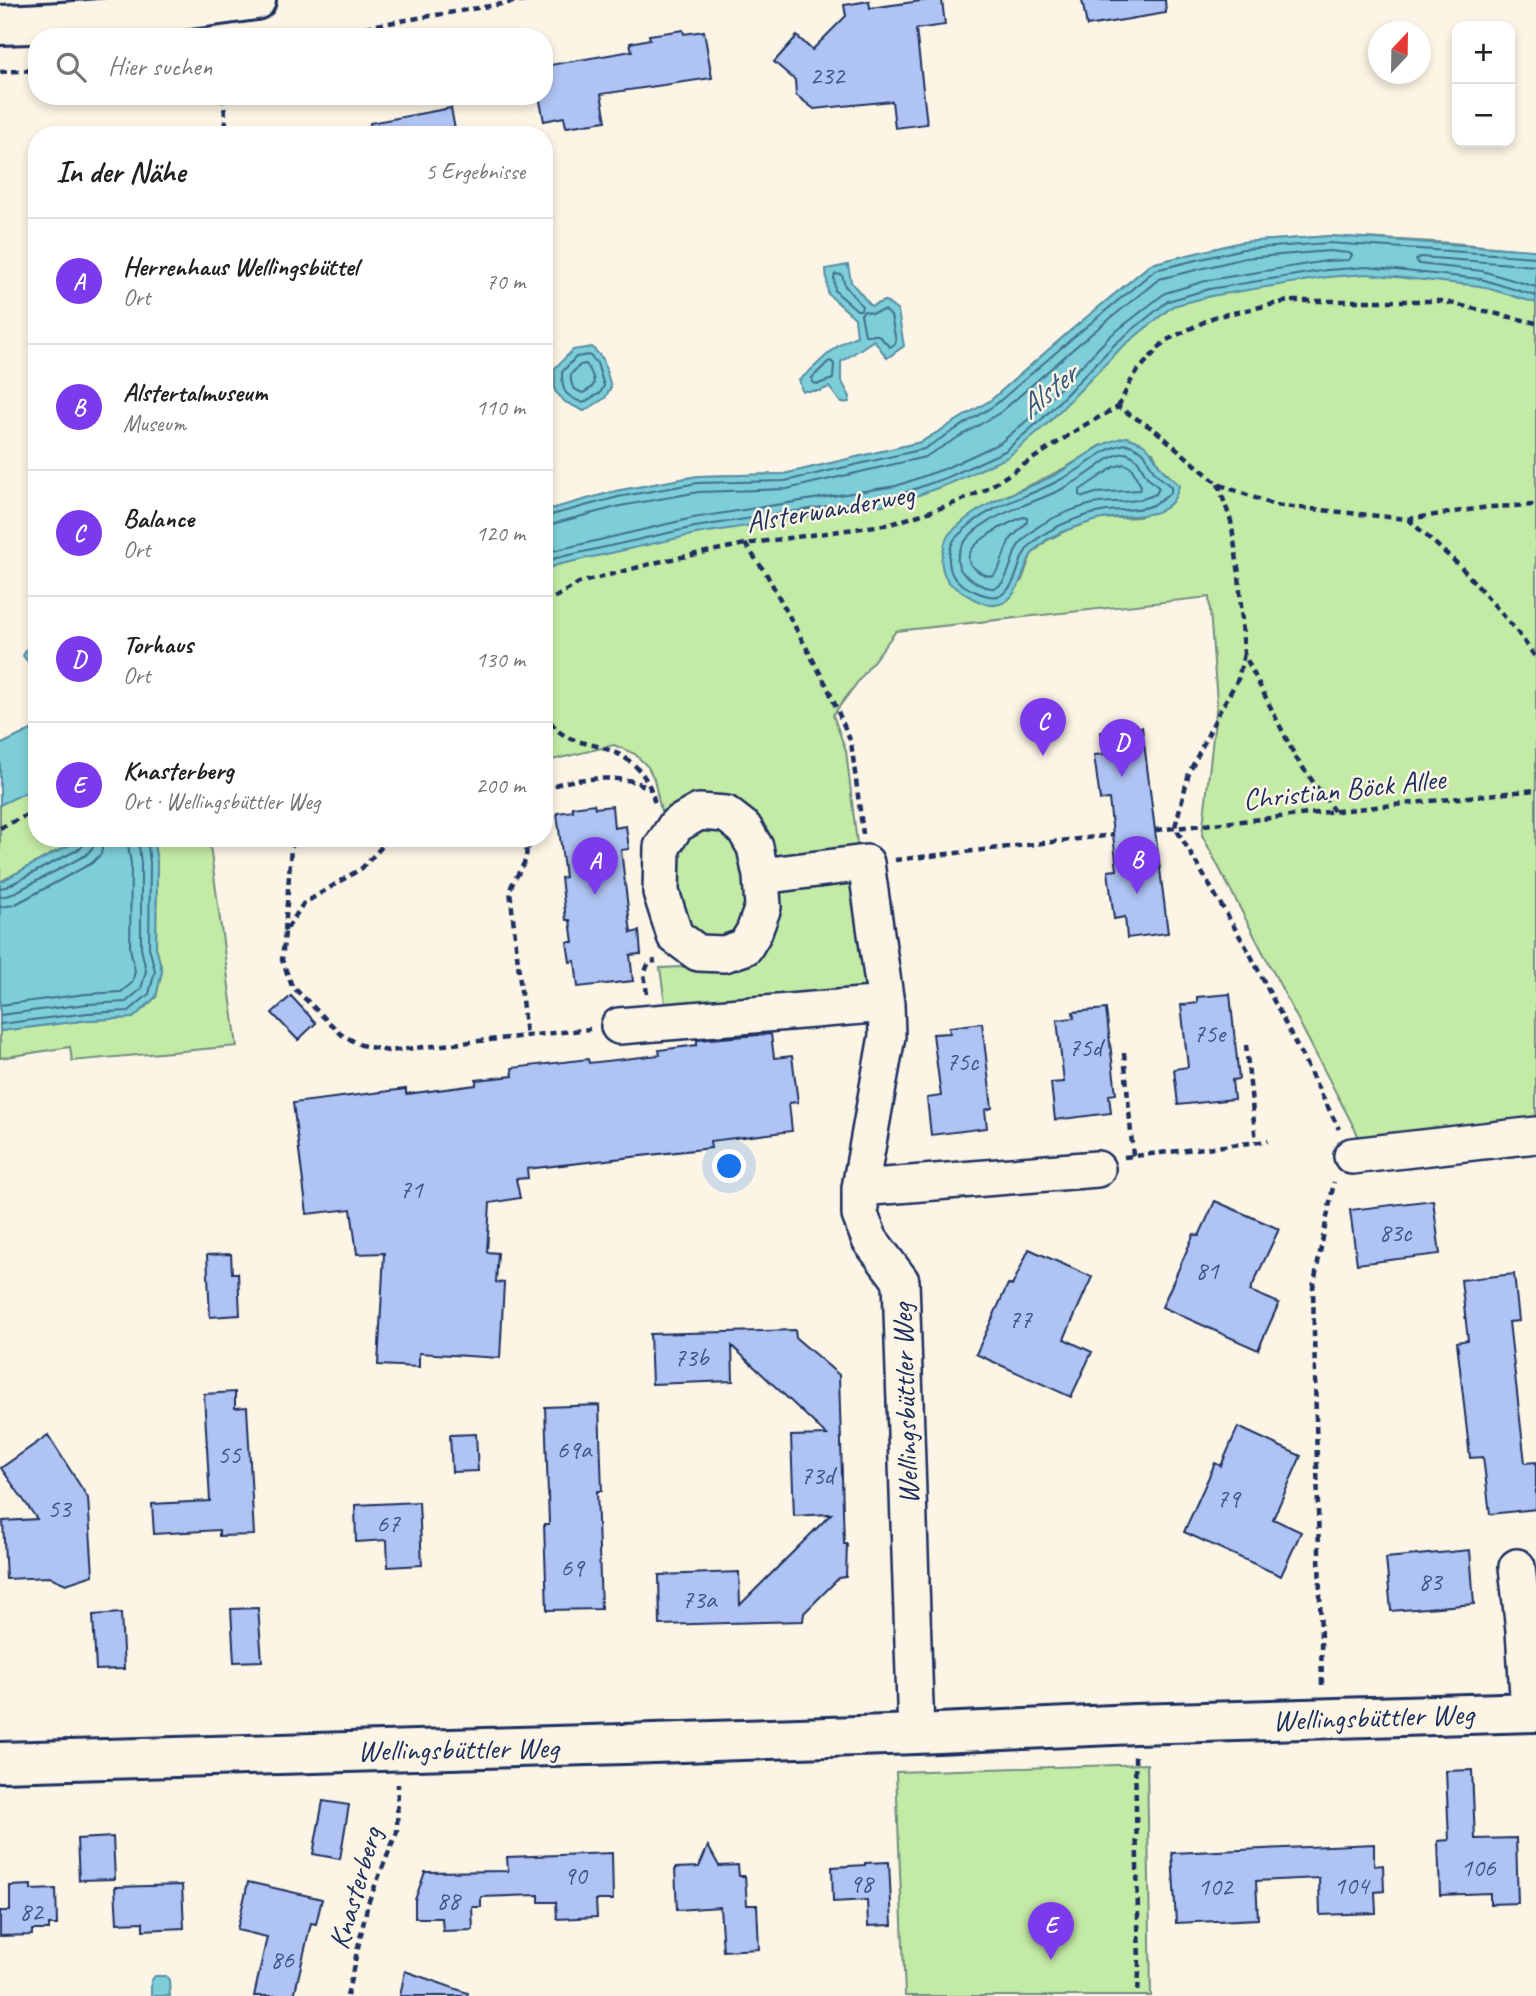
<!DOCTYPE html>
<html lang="de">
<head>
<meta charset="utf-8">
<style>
  :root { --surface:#fff; --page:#f2f2f2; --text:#222; --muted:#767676; --line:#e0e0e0; --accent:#7c3aed }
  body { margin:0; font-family:Caveat,sans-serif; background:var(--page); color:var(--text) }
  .controls { position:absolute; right:21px; top:21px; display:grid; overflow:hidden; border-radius:14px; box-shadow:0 4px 10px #0003 }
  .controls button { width:63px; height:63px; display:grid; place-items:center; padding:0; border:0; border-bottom:2px solid var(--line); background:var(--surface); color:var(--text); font:35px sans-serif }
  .compass { position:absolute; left:1368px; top:21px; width:63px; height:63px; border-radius:50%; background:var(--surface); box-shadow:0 4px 10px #0003; rotate:22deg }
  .you { position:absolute; left:730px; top:1167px; width:24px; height:24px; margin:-18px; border:5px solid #fff; border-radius:50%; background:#1a73e8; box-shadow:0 0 0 10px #1a73e833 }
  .badge { display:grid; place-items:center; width:46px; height:46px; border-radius:50%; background:var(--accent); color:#fff; font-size:23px; font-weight:700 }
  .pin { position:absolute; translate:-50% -58px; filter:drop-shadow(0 2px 4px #0008) }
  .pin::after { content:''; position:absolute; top:37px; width:24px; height:21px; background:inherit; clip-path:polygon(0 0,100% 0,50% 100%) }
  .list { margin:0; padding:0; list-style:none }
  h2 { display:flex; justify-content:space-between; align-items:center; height:91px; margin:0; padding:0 28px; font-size:30px }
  h2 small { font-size:23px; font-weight:400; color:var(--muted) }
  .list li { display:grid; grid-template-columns:46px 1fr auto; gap:21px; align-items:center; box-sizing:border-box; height:126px; padding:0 28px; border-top:2px solid var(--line) }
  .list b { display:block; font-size:26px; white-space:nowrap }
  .list p { margin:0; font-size:23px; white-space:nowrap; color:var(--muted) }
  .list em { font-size:23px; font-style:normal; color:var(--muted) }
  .icon { flex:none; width:38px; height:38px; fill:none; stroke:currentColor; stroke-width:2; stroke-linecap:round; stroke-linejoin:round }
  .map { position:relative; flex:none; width:1536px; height:1996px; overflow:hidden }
  .search { position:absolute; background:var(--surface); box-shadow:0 4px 10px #0003; left:28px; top:28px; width:525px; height:77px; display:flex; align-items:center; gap:18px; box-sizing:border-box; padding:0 24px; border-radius:28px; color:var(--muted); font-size:26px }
  .panel { position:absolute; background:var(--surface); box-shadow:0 4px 10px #0003; left:28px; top:126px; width:525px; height:721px; border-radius:28px }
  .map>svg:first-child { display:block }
  .green { fill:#c4eba5; stroke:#708d82; stroke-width:2; fill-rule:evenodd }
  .water { fill:#7dced7; stroke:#568ea7; stroke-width:2 }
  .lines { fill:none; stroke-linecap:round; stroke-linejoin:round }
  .shore { stroke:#426f8e; stroke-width:2 }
  .building { fill:#afc4f3; stroke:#1b2f5e; stroke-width:2 }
  .minor-casing { stroke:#1b2f5e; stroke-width:40 }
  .major-casing { stroke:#1b2f5e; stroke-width:44 }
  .path { stroke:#1b2f5e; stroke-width:4.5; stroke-dasharray:7 5; stroke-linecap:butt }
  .minor { stroke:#fcf5e5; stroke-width:35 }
  .major { stroke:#fcf5e5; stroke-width:38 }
  .labels { text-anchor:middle; stroke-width:5; stroke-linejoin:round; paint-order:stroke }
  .number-label { font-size:26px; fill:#405483 }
  .street-label { font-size:30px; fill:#1b2f5e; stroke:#fcf5e5 }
  .water-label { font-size:32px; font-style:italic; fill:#34577c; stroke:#fcf5e5 }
</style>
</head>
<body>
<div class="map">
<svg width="1536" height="1996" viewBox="0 0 1536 1996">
  <rect width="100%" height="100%" fill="#fcf5e5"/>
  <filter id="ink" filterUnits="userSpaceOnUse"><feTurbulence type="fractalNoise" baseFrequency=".0143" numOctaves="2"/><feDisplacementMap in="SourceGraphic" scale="14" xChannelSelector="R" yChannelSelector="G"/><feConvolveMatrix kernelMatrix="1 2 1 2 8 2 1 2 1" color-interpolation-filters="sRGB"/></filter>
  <g filter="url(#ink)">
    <path class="green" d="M1330,236L1453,243L1536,251V1119L1359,1137L1202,835L1217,702L1209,597L896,631L833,715L846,751L858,852L770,862L758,837L662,816L654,779L648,767L635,754L614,745L544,762V511L616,491L698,476L784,474L921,442L991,400L1070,331L1151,264L1242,242ZM1101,445L1153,452L1160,467L1179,485L1140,517L1099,519L1067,530L1046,541L1031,555L1022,580L1008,600L994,605L992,502C1030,485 1067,470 1101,445Z
      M37,727V838H84L52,854L0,882V745Z
      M711,826L729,835L745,855L748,902L740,921L733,930L725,936L715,938L703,936L691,929L680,908L675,861L683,843L690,834Z
      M153,838H209L237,1046L72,1061L70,1047L0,1058V1031L89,1020L133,1018L156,997L162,971L156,947L157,862Z
      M860,880L875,990L667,1018L660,968L707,966L772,890Z
      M1147,1764L1151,1996H905L896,1772Z"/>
    <path class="water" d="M1330,236L1533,250L1536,251V303L1480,286L1367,274L1328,277L1211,296L1173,306L1121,348L1047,424L1008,457L951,483L900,502L696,534L557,565L544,570V511L616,491L698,476L784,474L921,442L991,400L1070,331L1151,264L1242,242Z
      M848,265L851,282L871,306L885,301L898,311L904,346L887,358L874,340L841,362V380L850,397L849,402L841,403L829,387L820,391H802L799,380C819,365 832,345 857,336L855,318L828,294L826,269Z
      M592,347L603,359L611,387L605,398L584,411L565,402L555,391V368L573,350Z
      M1127,437C1151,446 1146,445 1159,465C1164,473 1173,479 1179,485C1172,527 1122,511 1094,521C1078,526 1059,531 1045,541C1041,545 1033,551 1030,557C1022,572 1018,604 994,605C980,606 963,592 952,585C944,579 940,565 942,556C944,550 944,541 948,536C950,532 956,528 959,525C986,500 1021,492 1053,476C1078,463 1099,441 1127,437Z
      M37,635V669L35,670L23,656L34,636Z
      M37,727V787L0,805V745Z
      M84,838H153L157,862L156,947L162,971L156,997L133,1018L89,1020L0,1031V882L52,854Z
      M155,1976H166L169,1980L170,1996H151V1981Z"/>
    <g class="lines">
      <path class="shore" d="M1536,266L1420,257L1416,260L1419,264L1482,271L1536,287
        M835,274L842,275L845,286L862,306L861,310H857L835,291L834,278Z
        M885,310L891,316L896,341L895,344L890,347L878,335H865L861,314L864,311L872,313Z
        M589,355L597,363L604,386L600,393L583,403C564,395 562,392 562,372L576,357Z
        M831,361L834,364L833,379L818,384L813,383L812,378L828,362Z
        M580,365L586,364C590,369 597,382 592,387C591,389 584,392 583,393C572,389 570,385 571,374Z
        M1127,444C1151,453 1142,454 1154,471C1158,477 1166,482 1171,487V492C1147,517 1125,506 1096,513C1085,515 1072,520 1061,525C1048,531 1031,540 1024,554C1017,567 1016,587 1001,595C990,601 962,587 954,577C947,568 948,551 953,542C955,537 960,534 964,530C990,505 1026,498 1058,481C1067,476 1077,471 1085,465C1099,456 1109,446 1127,444Z
        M1126,453C1141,459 1138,463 1146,475C1149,480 1155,484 1159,488L1156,494C1137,503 1119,501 1099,503C1082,505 1049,518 1035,529C1029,534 1021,541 1017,548C1012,557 1007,587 994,588C983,589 973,580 965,575C959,570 957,564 958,556C966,519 1032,505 1062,489C1071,484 1081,479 1089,473C1102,465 1111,454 1126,453Z
        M1124,464L1131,467L1141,486L1140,490L1096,493L1083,497L1080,495V490L1114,467Z
        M544,517L618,497L698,483L785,481L924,449L995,405L1075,336L1155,270L1243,249L1329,243L1536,257
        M1023,517L1027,518V522L1009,541L999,568L993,576C985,576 979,573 973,567C952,548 1011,522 1023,517Z
        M544,526L620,506L699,492L787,489L925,457L1001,412L1080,343L1159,279L1245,258L1329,251L1349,253L1352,255L1349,260L1326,261L1209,280L1165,293L1110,336L1036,413L1000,443L944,469L896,486L693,518L544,553
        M544,562L556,558L695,527L898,495L948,477L1005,451L1042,419L1116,343L1168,301L1209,289L1327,270L1367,267L1481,279L1536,296
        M0,888L6,887L81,848L85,843V838
        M0,897L10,895L86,855L93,847L94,838
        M0,907L14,905L92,863L101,854L104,838
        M0,1005L86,994L121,992L132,983L135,971L130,948L131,864L127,838
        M0,1015L87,1004L126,1002L141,989L146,971L141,948V863L138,838
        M0,1024L88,1013L129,1011L149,994L155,971L149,947L150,863L147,838"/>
    </g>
    <path class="building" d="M928,0H942L945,25L916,29L927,124L895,128L892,101L814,109L796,95L795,80L774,62L797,36L812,50L846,16L844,5L869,1L870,8Z
      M1082,0H1165L1166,13L1087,26Z
      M683,30L684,34L704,31L712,78L601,94L606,121L566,127L564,117L544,121L539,96H544V66L632,51L630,43L650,39L649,35Z
      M451,108L456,135H371L370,123Z
      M1142,727L1168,933L1127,938L1125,917L1114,919L1108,871L1117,870L1109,799L1100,800L1094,755L1104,754L1101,732Z
      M594,804L595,808L612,806L614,828L626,826L629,849L621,850L631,933L639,931L641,954L630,955L633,981L578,987L575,961L570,962L567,942H573L570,920H566L561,878L565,877L557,813L573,811L572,807Z
      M1230,994L1239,1079L1232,1080L1234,1099L1178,1105L1174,1069L1188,1067L1181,1005L1197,1003V997Z
      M291,996L316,1023L298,1040L272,1013Z
      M1106,1009L1116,1094L1109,1095L1111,1113L1055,1120L1051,1083L1064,1082L1057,1020L1074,1018L1073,1012Z
      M982,1023L992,1108L985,1110L987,1128L931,1135L927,1098L941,1096L933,1034L950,1033L949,1027Z
      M771,1034L774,1058L792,1056L798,1102L789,1103L792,1131L710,1141L711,1148L527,1169L528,1178L516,1179L520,1198L490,1203L487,1252L498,1253L496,1282L504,1283L500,1358L419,1353V1367L378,1365L384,1253L357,1254L351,1209L307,1214L293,1103L406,1089V1094L476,1085V1080L513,1076L512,1068L588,1059L589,1063L660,1055L659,1050L697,1045V1040Z
      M1433,1200L1440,1254L1357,1264L1350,1210Z
      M1215,1201L1279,1229L1250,1291L1279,1303L1258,1350L1162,1307L1194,1234L1199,1236Z
      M1029,1249L1092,1277L1064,1339L1092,1352L1071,1397L976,1354L1008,1284L1012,1286Z
      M231,1254L232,1273H238L240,1315L210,1317L207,1255Z
      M1514,1274L1519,1321L1509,1322L1525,1463L1536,1462V1509L1490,1514L1483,1457L1470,1458L1457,1342L1468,1340L1461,1280Z
      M795,1330L796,1338L839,1375L844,1544H847L846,1577L839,1578L804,1613L803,1621L660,1625L659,1575L739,1572L740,1605L831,1514L794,1516L791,1436L827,1435L732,1346L733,1381L652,1384L650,1334Z
      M235,1392V1408L247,1407L254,1535L219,1536V1530L154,1534L152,1504L210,1501L204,1394Z
      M599,1405L602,1491H597L601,1609L547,1610L544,1524H549L545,1407Z
      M1238,1427L1301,1456L1273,1519L1301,1532L1281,1576L1184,1532L1215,1463L1221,1466Z
      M476,1434L478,1471L452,1472L450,1435Z
      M48,1435L88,1498L93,1575L66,1584L50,1577L6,1579L3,1521L37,1519L1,1468Z
      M419,1502L422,1565L388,1567L387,1540L356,1542L355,1505Z
      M1470,1550L1474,1604L1391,1611L1386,1558Z
      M258,1608L262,1661L234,1662L231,1609Z
      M121,1613L124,1669L96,1670L93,1615Z
      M1472,1770L1475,1839L1516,1838L1518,1903L1490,1904V1893L1440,1895L1438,1841L1449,1840L1446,1771Z
      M323,1801L349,1805L340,1859L313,1854Z
      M113,1837L115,1879L79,1880L77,1839Z
      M1374,1844V1866L1383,1865L1384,1891L1375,1892L1376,1913L1320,1915L1319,1878L1256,1881L1258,1919L1176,1923L1172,1853Z
      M708,1846L719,1866L738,1865L739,1876H745L747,1905H757L759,1949L723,1951L720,1907L677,1910L675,1868L699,1867Z
      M612,1853L613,1900H596L597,1917L557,1919L556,1902H539V1895L481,1897V1907H472L473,1930L443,1931L442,1918H415V1900L425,1872L508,1871L507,1857Z
      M889,1862L892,1925L868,1926L867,1900L833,1902L832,1867L865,1865V1863Z
      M248,1882L322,1899L316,1924L311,1923L294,1996H254L267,1937L237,1930Z
      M31,1885V1890L56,1889L57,1925H49V1930H32V1935L0,1936V1911H10V1886Z
      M182,1885L184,1928L143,1930V1922L117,1923L115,1887Z
      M405,1971L468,1993L467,1996H400Z"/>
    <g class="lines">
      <g class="minor-casing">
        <path id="minor" d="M699,812L726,814L744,828L755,847L761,876L763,907L754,932L745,947L724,954L698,953L675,936L661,892L662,847L676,825Z
          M761,876L866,863L886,1004L887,1036L860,1188V1215L870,1240L901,1281L916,1734
          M619,1026L886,1004
          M1352,1156L1536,1135
          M860,1188L1097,1169
          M1517,1567L1524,1630L1529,1712"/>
      </g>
      <g class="major-casing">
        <path id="major" d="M0,25C85,23 171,12 256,0
          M0,1762L624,1744L916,1734L1135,1724L1536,1712"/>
      </g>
      <path class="path" d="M306,37L525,0
        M0,72L37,70
        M223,96L227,135
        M1118,407L1134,375L1165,341L1214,317L1288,301H1441L1536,323
        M1218,484L1231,521L1239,574L1244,654L1296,758L1334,811
        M1408,519L1461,567L1516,630L1536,658
        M745,544L767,575L827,686L851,742L863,834
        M544,604L579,583L658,562L745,544L891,524L950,505L985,490L1083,426L1118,407L1155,430L1218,484L1274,505L1408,519L1489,507L1536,505
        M1244,654L1238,679L1218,714L1189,773L1175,827L1249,952L1339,1129
        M544,712C549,719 554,728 561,733C571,741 586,743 597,746C629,755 649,772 655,805
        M544,791C561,777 615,776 636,782C641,784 646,787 651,789
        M0,828L37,810
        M1156,830L1536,790
        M390,838L362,868L303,904L285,932L282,960L292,986L342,1035L361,1045L388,1051L590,1029
        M522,838C535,859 516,871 510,890L526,1036
        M528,849L530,838
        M895,860L1113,835
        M285,931L291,848L297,838
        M647,994L644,974L649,962L656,961
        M1246,1045L1256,1142
        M1124,1053L1133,1156
        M1124,1157L1268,1141
        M1322,1685L1313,1288L1334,1182
        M1135,1756L1139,1970L1138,1996
        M347,1996L368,1903L397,1832L398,1784"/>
      <use href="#minor" class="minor"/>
      <use href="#major" class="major"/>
    </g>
  </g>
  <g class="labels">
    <g class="number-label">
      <text x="827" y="84">232</text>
      <text x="1209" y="1042">75e</text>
      <text x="1085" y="1056">75d</text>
      <text x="962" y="1070">75c</text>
      <text x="411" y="1198">71</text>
      <text x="1395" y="1241">83c</text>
      <text x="1207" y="1279">81</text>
      <text x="1020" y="1328">77</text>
      <text x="691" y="1366">73b</text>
      <text x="574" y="1458">69a</text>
      <text x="229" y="1463">55</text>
      <text x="817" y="1484">73d</text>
      <text x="1228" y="1507">79</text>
      <text x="59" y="1517">53</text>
      <text x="388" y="1532">67</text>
      <text x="572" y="1576">69</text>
      <text x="1430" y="1590">83</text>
      <text x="699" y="1608">73a</text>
      <text x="1478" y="1876">106</text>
      <text x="575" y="1884">90</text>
      <text x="861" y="1892">98</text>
      <text x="1351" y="1894">104</text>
      <text x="1215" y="1895">102</text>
      <text x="448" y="1909">88</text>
      <text x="31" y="1920">82</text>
      <text x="282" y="1968">86</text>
    </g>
    <g class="street-label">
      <text transform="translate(830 508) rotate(-10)" y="10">Alsterwanderweg</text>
      <text transform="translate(1344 789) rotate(-6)" y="10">Christian Böck Allee</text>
      <text transform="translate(905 1404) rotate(-92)" y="10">Wellingsbüttler Weg</text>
      <text transform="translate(1373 1717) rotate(-2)" y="10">Wellingsbüttler Weg</text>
      <text transform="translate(458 1749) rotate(-1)" y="10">Wellingsbüttler Weg</text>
      <text transform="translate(355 1888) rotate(-74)" y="10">Knasterberg</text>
    </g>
    <g class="water-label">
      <text transform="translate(1047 391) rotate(-40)" y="11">Alster</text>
    </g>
  </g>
</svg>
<div class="controls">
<button>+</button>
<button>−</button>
</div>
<svg class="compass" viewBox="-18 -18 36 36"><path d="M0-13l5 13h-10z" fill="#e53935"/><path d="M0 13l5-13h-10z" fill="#767676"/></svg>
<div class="you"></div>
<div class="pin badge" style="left:595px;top:895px">A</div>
<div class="pin badge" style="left:1137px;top:894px">B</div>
<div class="pin badge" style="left:1043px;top:756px">C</div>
<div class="pin badge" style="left:1122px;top:777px">D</div>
<div class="pin badge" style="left:1051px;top:1960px">E</div>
<div class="search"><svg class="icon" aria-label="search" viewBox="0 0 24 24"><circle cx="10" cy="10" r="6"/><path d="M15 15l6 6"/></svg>Hier suchen</div>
<section class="panel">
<h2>In der Nähe<small>5 Ergebnisse</small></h2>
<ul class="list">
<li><span class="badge">A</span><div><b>Herrenhaus Wellingsbüttel</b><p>Ort</p></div><em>70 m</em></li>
<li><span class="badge">B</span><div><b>Alstertalmuseum</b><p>Museum</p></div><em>110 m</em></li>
<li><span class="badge">C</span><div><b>Balance</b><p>Ort</p></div><em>120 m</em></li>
<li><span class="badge">D</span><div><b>Torhaus</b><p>Ort</p></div><em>130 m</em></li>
<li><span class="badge">E</span><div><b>Knasterberg</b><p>Ort · Wellingsbüttler Weg</p></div><em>200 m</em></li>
</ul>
</section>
</div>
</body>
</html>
